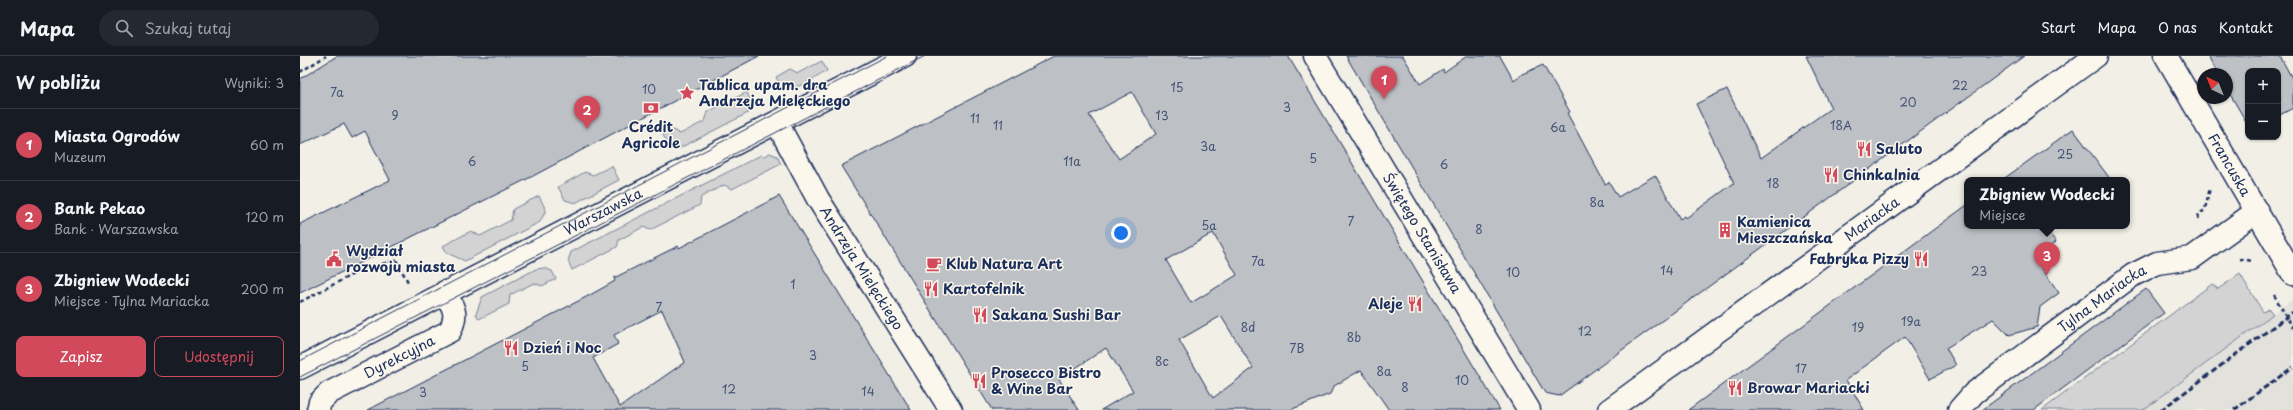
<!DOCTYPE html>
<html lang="pl">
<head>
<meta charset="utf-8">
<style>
  :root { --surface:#171b24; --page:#242831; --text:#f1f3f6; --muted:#9ea1a6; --line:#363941; --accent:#d1495b }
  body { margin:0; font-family:"Playpen Sans",sans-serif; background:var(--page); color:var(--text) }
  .controls { position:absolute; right:12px; top:12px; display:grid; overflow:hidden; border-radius:8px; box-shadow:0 1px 3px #0004 }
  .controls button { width:36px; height:36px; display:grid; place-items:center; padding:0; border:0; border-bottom:1px solid var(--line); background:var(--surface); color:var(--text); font:20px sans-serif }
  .compass { position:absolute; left:1897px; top:12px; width:36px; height:36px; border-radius:50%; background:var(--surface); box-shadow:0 1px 3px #0004; rotate:317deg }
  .you { position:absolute; left:821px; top:177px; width:14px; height:14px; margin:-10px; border:3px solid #fff; border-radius:50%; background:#1a73e8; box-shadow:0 0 0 6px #1a73e833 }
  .badge { display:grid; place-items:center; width:26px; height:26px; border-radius:50%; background:var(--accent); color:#fff; font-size:13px; font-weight:700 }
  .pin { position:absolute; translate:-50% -33px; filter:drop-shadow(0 1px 2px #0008) }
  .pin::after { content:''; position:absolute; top:21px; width:14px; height:12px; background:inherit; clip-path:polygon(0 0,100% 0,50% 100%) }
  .popup { position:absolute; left:1664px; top:121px; width:166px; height:52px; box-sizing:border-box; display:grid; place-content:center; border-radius:8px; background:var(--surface); filter:drop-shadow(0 1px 3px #0005); font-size:13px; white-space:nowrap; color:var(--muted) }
  .popup b { font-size:15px; color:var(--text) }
  .popup::after { content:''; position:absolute; left:50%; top:100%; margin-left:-8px; border:8px solid transparent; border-top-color:var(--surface) }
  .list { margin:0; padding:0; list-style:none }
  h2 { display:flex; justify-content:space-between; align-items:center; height:52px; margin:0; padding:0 16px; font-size:17px }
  h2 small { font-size:13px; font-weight:400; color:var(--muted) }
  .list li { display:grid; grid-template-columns:26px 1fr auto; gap:12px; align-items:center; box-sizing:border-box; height:72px; padding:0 16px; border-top:1px solid var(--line) }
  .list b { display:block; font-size:15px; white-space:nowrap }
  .list p { margin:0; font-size:13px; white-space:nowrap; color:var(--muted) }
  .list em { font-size:13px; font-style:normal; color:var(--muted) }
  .actions { display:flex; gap:8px; padding:12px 16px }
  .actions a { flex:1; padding:9px 0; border:1px solid var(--accent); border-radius:8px; text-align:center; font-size:14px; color:var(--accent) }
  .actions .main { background:var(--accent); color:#fff }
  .icon { flex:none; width:22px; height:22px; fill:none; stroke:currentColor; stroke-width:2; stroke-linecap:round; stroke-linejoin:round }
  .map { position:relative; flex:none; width:1993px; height:354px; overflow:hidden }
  header { display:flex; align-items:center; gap:24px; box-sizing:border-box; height:56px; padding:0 20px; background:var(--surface); border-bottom:1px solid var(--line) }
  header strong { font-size:19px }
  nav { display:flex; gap:22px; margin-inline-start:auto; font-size:14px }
  .search { width:280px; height:36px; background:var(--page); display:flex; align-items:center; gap:10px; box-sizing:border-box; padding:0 14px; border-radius:22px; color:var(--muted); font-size:15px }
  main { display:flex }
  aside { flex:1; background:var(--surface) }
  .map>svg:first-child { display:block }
  .built { fill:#e2e1dc }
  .green { fill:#d2d3d2; stroke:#768198 }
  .building { fill:#bdc0c4; stroke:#1b2f5e; fill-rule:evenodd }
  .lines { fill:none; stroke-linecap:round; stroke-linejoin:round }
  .minor-casing { stroke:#1b2f5e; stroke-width:25 }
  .path { stroke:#1b2f5e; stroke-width:2.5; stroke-dasharray:4 3; stroke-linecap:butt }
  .minor { stroke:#fbf7ec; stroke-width:22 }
  .tram { stroke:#1b2f5e; stroke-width:1 }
  .rail { stroke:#1b2f5e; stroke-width:3; stroke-dasharray:6 3; stroke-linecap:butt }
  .labels { text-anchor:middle; stroke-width:3; stroke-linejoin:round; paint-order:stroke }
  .number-label { font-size:12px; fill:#445378 }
  .poi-label { font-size:14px; font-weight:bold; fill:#1b2f5e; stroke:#fbf7ec; text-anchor:start }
  .street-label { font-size:14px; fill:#1b2f5e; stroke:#fbf7ec }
</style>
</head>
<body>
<header>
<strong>Mapa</strong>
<div class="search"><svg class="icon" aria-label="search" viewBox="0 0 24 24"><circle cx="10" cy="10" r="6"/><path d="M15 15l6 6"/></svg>Szukaj tutaj</div>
<nav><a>Start</a><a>Mapa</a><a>O nas</a><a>Kontakt</a></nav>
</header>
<main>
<aside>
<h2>W pobliżu<small>Wyniki: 3</small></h2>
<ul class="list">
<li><span class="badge">1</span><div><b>Miasta Ogrodów</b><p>Muzeum</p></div><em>60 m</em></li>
<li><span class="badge">2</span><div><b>Bank Pekao</b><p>Bank · Warszawska</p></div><em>120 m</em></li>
<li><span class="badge">3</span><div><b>Zbigniew Wodecki</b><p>Miejsce · Tylna Mariacka</p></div><em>200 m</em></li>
</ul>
<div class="actions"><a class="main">Zapisz</a><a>Udostępnij</a></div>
</aside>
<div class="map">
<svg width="1993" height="354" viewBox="0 0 1993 354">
  <rect width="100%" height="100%" fill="#f2efe6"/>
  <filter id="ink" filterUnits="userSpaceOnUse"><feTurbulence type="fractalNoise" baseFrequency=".025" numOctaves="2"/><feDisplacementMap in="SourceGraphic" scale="8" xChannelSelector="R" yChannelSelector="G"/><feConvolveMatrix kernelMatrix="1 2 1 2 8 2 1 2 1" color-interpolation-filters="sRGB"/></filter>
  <g filter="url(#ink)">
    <path class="built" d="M1993,243V354H1843L1973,258Z"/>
    <path class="green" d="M522,5L527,15C513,23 496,36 481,31L476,21L490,13L498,17Z
      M447,36L451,46L448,57L378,93L368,88L363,79L373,74L380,78L405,65L408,56Z
      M470,97L477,100L481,108L432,133L424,129L401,141L400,149L350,174L343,171L319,184L317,191L272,214L268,205L271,196L461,99L464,100Z
      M312,110L319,124L275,147L265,144L258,131L285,116L293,119Z
      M239,140L246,154L240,166L165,205L147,197L143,190L171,175L180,180L211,164L213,153Z
      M244,212L252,215L256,223L242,230L234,227L210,239L209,248L179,263L176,258L182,241L236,213Z
      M1940,218L1963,256L1969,253L1973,258L1843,354H1742L1912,228L1918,233Z"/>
    <path class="building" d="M37,0H459L233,120L0,237V168L90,124L65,75L52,82L44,68L0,89V23Z
      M754,0H988L1200,354H1089L1061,314L1034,330L1030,338L990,354H801L833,335L806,292L759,323L779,354H692L541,110ZM832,36L856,78L819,103L789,59ZM913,177L937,219L891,247L866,204ZM921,260L953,312L913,342L879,284Z
      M1046,0H1103L1120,28L1143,13L1144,16L1167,0H1200L1214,25L1222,18L1243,9L1270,56L1267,57L1305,128L1309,126L1318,141L1355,119L1380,163L1384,160L1386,162L1434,127L1396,48L1427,33L1461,102L1531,52L1506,0H1724L1259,340L1245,337Z
      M1908,0H1980L1993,24V52L1978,60V15H1948V69L1927,33V18H1918Z
      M1773,73L1811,124H1702Z
      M479,140L611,354H68L290,239L315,225L314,222L378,190L379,192ZM362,254L385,306L320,351L293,302L318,288L314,279Z
      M1667,149V170H1750L1746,173L1756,186L1735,202L1759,237L1740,251L1737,271L1709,279L1693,263L1646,292L1656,309L1630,323L1605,281L1546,324L1564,354H1388Z
      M1846,233L1864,257L1734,354H1682Z"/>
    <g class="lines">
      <g class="minor-casing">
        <g id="minor">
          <path id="s1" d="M1015,0L1229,354"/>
          <path id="s2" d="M1866,0L1993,218"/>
          <path id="s3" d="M477,67L518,143L651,354"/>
          <path id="s4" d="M0,312L605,0"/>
          <path id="s5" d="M18,354L20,346L29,337L150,275C158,257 154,253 145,236"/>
          <path id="s6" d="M1309,354L1796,0"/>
          <path id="s7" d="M1659,354L1674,337L1833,219L1857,207L1892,202L1957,155"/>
        </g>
      </g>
      <path class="path" d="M0,16L26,0
        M1899,163L1898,161L1905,153L1910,132
        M1940,203L1953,205
        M1974,239L1993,272
        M0,246L61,214L96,204L108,226"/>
      <use href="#minor" class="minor"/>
      <path class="tram" d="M0,305L587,0
        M0,321L625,0"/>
      <path class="rail" d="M1861,354L1993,256
        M1934,354L1993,311"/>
    </g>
  </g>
  <defs>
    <g id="sight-bare" transform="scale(1.2)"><path d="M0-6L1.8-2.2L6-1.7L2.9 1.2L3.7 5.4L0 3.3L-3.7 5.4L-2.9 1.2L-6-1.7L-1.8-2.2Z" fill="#d1495b" stroke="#fbf7ec" stroke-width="2.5" paint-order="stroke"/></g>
    <g id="bank-bare" transform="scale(1.2)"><path d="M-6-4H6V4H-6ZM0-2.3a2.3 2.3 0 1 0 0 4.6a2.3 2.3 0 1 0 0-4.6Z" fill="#d1495b" stroke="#fbf7ec" stroke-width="2.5" paint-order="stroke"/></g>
    <g id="restaurant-bare" transform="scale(1.2)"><path d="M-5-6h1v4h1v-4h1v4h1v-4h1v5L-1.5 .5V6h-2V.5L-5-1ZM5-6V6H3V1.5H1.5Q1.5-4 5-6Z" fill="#d1495b" stroke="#fbf7ec" stroke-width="2.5" paint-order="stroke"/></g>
    <g id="building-bare" transform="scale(1.2)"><path d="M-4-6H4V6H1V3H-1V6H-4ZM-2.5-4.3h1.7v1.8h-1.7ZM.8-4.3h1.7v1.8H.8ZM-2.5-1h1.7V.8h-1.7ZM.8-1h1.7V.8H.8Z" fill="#d1495b" stroke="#fbf7ec" stroke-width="2.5" paint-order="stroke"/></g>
    <g id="civic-bare" transform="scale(1.2)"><path d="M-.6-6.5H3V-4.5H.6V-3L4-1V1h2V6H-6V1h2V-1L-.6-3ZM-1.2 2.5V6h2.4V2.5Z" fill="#d1495b" stroke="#fbf7ec" stroke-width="2.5" paint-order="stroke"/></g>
    <g id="cafe-bare" transform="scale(1.2)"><path d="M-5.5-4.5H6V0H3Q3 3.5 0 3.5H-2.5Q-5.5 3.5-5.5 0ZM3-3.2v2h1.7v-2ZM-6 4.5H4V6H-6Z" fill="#d1495b" stroke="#fbf7ec" stroke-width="2.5" paint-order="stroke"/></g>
  </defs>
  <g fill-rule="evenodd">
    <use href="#sight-bare" x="387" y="37"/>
    <use href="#bank-bare" x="351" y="52"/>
    <use href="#restaurant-bare" x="1564" y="93"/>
    <use href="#restaurant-bare" x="1531" y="119"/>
    <use href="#building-bare" x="1425" y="174"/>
    <use href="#civic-bare" x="34" y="203"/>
    <use href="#restaurant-bare" x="1621" y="203"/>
    <use href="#cafe-bare" x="634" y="208"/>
    <use href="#restaurant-bare" x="631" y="233"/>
    <use href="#restaurant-bare" x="1115" y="248"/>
    <use href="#restaurant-bare" x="680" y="259"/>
    <use href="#restaurant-bare" x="211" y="292"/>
    <use href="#restaurant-bare" x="679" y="325"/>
    <use href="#restaurant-bare" x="1435" y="332"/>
  </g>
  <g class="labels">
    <g class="number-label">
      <text x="1660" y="34">22</text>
      <text x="877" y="36">15</text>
      <text x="349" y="38">10</text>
      <text x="37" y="41">7a</text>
      <text x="1608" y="51">20</text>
      <text x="987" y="56">3</text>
      <text x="95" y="64">9</text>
      <text x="862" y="64">13</text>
      <text x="675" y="67">11</text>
      <text x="698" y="74">11</text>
      <text x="1541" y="74">18A</text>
      <text x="1258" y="76">6a</text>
      <text x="908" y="95">3a</text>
      <text x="1765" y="103">25</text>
      <text x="1013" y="107">5</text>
      <text x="172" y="110">6</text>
      <text x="772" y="110">11a</text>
      <text x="1144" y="113">6</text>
      <text x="1473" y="132">18</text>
      <text x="1297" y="151">8a</text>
      <text x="1051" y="170">7</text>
      <text x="909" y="174">5a</text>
      <text x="1179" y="178">8</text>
      <text x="958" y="210">7a</text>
      <text x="1367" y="219">14</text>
      <text x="1679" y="220">23</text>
      <text x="1213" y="221">10</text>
      <text x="493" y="233">1</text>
      <text x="359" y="256">7</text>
      <text x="1611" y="270">19a</text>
      <text x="948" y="276">8d</text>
      <text x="1558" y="276">19</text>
      <text x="1285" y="280">12</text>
      <text x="1054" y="286">8b</text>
      <text x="997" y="297">7B</text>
      <text x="513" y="304">3</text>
      <text x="862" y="310">8c</text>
      <text x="225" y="315">5</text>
      <text x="1501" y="317">17</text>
      <text x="1084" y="320">8a</text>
      <text x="1162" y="329">10</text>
      <text x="1105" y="336">8</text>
      <text x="429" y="338">12</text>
      <text x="568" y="340">14</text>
      <text x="123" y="341">3</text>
    </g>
    <g class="poi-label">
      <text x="399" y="34">Tablica upam. dra<tspan x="399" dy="16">Andrzeja Mielęckiego</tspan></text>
      <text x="351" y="76" text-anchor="middle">Crédit<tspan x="351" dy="16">Agricole</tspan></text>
      <text x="1576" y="98">Saluto</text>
      <text x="1543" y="124">Chinkalnia</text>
      <text x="1437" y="171">Kamienica<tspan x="1437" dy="16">Mieszczańska</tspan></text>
      <text x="46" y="200">Wydział<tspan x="46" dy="16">rozwoju miasta</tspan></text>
      <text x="1609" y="208" text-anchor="end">Fabryka Pizzy</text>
      <text x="646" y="213">Klub Natura Art</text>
      <text x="643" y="238">Kartofelnik</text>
      <text x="1103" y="253" text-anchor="end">Aleje</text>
      <text x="692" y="264">Sakana Sushi Bar</text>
      <text x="223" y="297">Dzień i Noc</text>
      <text x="691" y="322">Prosecco Bistro<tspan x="691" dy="16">&amp; Wine Bar</tspan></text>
      <text x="1447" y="337">Browar Mariacki</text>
    </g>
    <g class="street-label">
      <text dy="5" stroke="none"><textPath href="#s2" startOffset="126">Francuska</textPath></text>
      <text dy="5" stroke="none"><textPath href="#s4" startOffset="341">Warszawska</textPath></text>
      <text dy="5" stroke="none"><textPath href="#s6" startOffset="325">Mariacka</textPath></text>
      <text dy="5" stroke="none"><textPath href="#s1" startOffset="207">Świętego Stanisława</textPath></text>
      <text dy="5" stroke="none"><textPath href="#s3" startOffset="168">Andrzeja Mielęckiego</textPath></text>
      <text dy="5" stroke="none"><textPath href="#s7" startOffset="182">Tylna Mariacka</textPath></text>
      <text dy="5" stroke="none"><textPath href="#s5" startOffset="100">Dyrekcyjna</textPath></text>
    </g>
  </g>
</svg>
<div class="controls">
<button>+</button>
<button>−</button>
</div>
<svg class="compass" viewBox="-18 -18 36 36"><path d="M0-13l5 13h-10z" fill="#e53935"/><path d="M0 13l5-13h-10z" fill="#9ea1a6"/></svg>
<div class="you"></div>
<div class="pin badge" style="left:1084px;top:43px">1</div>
<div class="pin badge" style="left:287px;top:73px">2</div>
<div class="pin badge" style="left:1747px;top:219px">3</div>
<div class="popup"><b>Zbigniew Wodecki</b>Miejsce</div>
</div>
</main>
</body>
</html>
